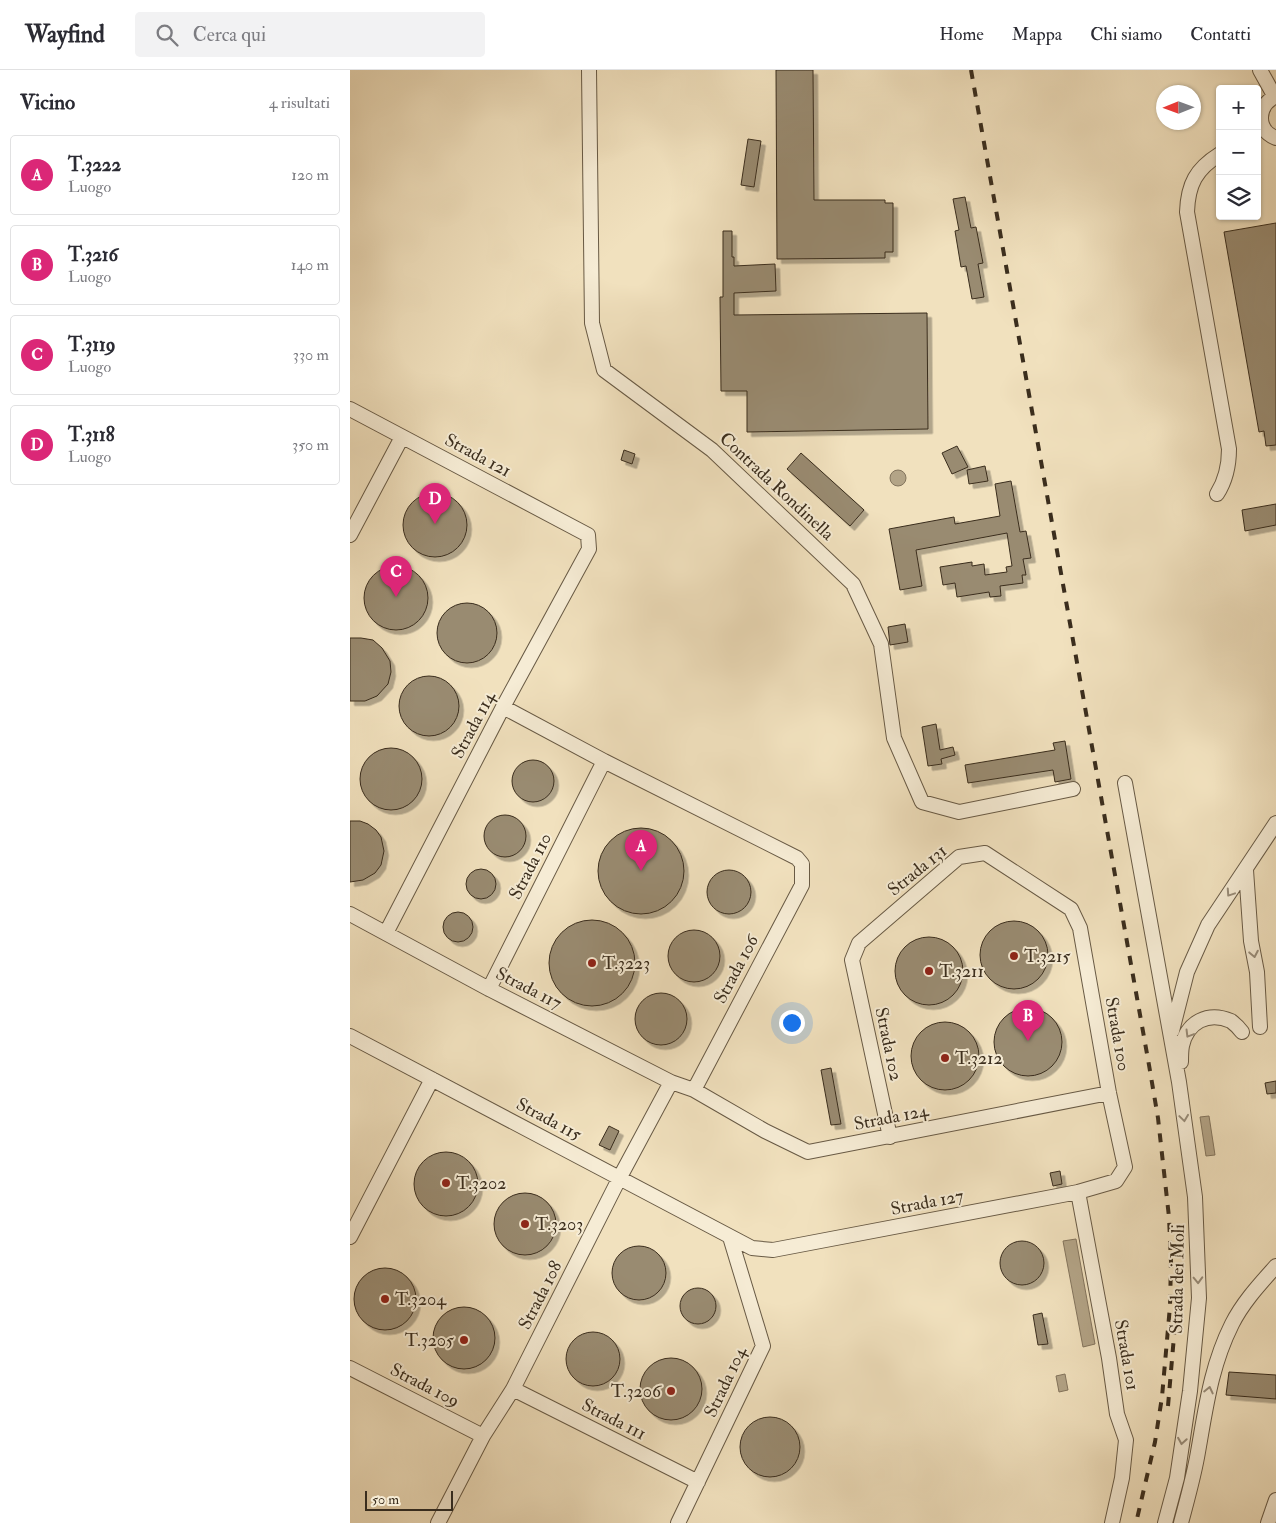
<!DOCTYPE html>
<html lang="it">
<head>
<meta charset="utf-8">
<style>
  :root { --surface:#fff; --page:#f2f2f3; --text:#2b2b33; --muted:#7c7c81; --line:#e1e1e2; --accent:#db2777 }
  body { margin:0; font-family:"IM FELL Double Pica",serif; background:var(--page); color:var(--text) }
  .controls { position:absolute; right:15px; top:15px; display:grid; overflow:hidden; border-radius:5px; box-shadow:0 1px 4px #0004 }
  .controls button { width:45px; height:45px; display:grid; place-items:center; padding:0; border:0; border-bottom:1px solid var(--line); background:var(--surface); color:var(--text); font:25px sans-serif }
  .compass { position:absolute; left:806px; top:15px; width:45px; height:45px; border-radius:50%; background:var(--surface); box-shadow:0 1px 4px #0004; rotate:269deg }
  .scale { position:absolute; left:15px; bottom:12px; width:88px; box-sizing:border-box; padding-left:5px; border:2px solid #3a2d1d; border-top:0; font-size:14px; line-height:18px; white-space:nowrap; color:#3a2d1d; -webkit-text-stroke:4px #f6ecd5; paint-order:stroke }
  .you { position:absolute; left:441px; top:952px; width:18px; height:18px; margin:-12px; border:4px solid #fff; border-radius:50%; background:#1a73e8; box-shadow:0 0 0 8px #1a73e833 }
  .badge { display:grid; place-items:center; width:32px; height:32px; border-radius:50%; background:var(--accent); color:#fff; font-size:16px; font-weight:700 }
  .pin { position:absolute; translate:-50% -41px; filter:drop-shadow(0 1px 2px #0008) }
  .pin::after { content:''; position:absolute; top:26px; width:18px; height:15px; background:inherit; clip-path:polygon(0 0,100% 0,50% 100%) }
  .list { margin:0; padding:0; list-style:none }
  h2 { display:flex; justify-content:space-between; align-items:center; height:65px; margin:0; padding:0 20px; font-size:21px }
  h2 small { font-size:16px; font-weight:400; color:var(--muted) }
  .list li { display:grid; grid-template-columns:32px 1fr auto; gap:15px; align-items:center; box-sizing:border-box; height:80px; margin:0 10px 10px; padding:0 10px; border:1px solid var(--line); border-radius:5px }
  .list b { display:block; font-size:19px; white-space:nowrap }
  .list p { margin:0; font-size:16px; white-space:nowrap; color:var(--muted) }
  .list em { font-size:16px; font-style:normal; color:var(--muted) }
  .icon { flex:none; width:28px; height:28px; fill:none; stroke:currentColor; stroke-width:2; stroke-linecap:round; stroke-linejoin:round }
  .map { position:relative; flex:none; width:926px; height:1453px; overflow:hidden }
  header { display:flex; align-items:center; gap:30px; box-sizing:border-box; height:70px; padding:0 25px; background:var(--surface); border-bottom:1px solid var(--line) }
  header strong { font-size:24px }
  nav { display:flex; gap:28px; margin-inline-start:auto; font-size:18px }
  .search { width:350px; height:45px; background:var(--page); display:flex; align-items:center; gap:12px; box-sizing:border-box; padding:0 18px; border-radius:5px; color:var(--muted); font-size:19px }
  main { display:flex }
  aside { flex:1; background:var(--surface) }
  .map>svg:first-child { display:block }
  .water { fill:#b3a487; stroke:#83745d }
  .building { fill:#998b71; stroke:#3a2d1d; filter:url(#shadow) }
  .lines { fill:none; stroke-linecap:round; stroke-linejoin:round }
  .minor-casing { stroke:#685a45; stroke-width:16 }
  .minor { stroke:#f6ecd5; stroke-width:14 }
  .rail { stroke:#3a2d1d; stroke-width:4; stroke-dasharray:9 9; stroke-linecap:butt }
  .oneway { stroke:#988c79 }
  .poi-dot { fill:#8f2418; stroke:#f6ecd5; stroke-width:2 }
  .labels { text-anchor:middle; stroke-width:4; stroke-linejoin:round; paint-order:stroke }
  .street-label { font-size:18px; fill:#3a2d1d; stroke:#f6ecd5 }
  .poi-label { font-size:18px; fill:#3a2d1d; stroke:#f6ecd5; text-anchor:start }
</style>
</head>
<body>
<header>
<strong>Wayfind</strong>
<div class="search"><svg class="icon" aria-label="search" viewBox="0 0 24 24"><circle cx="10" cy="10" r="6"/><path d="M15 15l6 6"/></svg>Cerca qui</div>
<nav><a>Home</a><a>Mappa</a><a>Chi siamo</a><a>Contatti</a></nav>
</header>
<main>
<aside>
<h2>Vicino<small>4 risultati</small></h2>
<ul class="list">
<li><span class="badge">A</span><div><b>T.3222</b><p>Luogo</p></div><em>120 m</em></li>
<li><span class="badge">B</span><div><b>T.3216</b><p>Luogo</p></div><em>140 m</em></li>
<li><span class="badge">C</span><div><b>T.3119</b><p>Luogo</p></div><em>330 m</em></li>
<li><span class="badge">D</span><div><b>T.3118</b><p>Luogo</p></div><em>350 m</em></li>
</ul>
</aside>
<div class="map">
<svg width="926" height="1453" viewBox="0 0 926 1453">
  <defs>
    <filter id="shadow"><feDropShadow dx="4.5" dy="4.5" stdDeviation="0" flood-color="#0004"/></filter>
  </defs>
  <rect width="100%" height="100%" fill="#f1e1be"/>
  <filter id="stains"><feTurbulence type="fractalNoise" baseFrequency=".004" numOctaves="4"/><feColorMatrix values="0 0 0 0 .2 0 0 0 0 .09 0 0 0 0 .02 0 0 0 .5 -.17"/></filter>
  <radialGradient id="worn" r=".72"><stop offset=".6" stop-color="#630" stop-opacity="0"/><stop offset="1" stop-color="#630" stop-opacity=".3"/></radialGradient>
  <path class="water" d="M540 408a8 8 0 1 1 16 0a8 8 0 1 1-16 0Z
    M859,1046L865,1085L856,1086L850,1047Z
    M726,1169L745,1274L733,1277L713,1171Z
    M715,1304L718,1320L709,1322L706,1306Z"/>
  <path class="building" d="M426,0H463L464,130H535V133H543V182H535V188L427,189Z
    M398,69L411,71L404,117L391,115Z
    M615,127L621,158L626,157L633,193L628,194L634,227L622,229L616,196L611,197L605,161L609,160L603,129Z
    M926,153V375L916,376L914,361L909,362L874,162Z
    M373,161H382V187H384V196L425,194L426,221L384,223V245L577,243L578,359L397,362V321H371L370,227H373Z
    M607,376L618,397L602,404L592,383Z
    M274,380L285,384L282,394L271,390Z
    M451,383L514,440L500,456L437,399Z
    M635,396L638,411L619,414L617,400Z
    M661,411L670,462L676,461L681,488L673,489L676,505H672L673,513L650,516L651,526L640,527L639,522L607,527L605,513L593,515L590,497L622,492V496L634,494L635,505L657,502L656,497L662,496L657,463L566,480L572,516L550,520L539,459L604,447L605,454L650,446L645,414Z
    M53 455a32 32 0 1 1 64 0a32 32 0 1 1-64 0Z
    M926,434V455L895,461L892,440Z
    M14 528a32 32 0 1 1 64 0a32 32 0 1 1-64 0Z
    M87 563a30 30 0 1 1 60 0a30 30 0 1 1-60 0Z
    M555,554L558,572L540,575L538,557Z
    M0,568H11L23,570L32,578L40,591L41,602L38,614L27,626L15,631H0Z
    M49 636a30 30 0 1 1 60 0a30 30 0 1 1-60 0Z
    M586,654L590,680L603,677L605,685L591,689L592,694L578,696L572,657Z
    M715,671L721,709L705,712L703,700L618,713L615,695L705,680L703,673Z
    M10 709a31 31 0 1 1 62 0a31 31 0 1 1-62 0Z
    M162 711a21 21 0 1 1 42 0a21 21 0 1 1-42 0Z
    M134 766a21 21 0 1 1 42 0a21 21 0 1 1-42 0Z
    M0,751H10L18,754L26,760L31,767L34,781L31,795L25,803L13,810L0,812Z
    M248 801a43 43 0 1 1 86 0a43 43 0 1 1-86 0Z
    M116 814a15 15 0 1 1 30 0a15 15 0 1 1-30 0Z
    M357 822a22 22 0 1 1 44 0a22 22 0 1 1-44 0Z
    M93 857a15 15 0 1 1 30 0a15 15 0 1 1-30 0Z
    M199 893a43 43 0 1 1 86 0a43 43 0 1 1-86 0Z
    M630 885a34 34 0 1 1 68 0a34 34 0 1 1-68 0Z
    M318 886a26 26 0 1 1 52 0a26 26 0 1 1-52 0Z
    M545 901a34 34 0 1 1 68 0a34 34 0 1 1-68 0Z
    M285 949a26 26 0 1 1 52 0a26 26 0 1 1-52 0Z
    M644 972a34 34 0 1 1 68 0a34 34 0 1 1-68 0Z
    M561 986a34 34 0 1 1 68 0a34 34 0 1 1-68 0Z
    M481,998L491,1054L481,1055L471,1000Z
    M926,1011V1023L917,1024L915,1013Z
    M259,1056L269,1061L260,1080L249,1075Z
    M64 1114a32 32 0 1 1 64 0a32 32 0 1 1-64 0Z
    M710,1101L712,1114L703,1116L700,1103Z
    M144 1154a31 31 0 1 1 62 0a31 31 0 1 1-62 0Z
    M650 1193a22 22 0 1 1 44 0a22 22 0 1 1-44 0Z
    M262 1203a27 27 0 1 1 54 0a27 27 0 1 1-54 0Z
    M4 1229a31 31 0 1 1 62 0a31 31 0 1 1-62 0Z
    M330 1236a18 18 0 1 1 36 0a18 18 0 1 1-36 0Z
    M83 1268a31 31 0 1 1 62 0a31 31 0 1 1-62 0Z
    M692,1243L698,1274L688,1275L683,1245Z
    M216 1289a27 27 0 1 1 54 0a27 27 0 1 1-54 0Z
    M290 1319a31 31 0 1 1 62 0a31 31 0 1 1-62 0Z
    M879,1302L926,1305V1329L876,1325Z
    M390 1377a30 30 0 1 1 60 0a30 30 0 1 1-60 0Z"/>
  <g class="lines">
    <g class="minor-casing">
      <path id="minor" d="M239,0L242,253L254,300L362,380L503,514L531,574L544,668L572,732L609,742L723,719
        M910,0L925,27
        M926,26C907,35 905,60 926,68
        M0,339L238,465L239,479L153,637L36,863
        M867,424C876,410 879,396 879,379L837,142C838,114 846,99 870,84
        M0,465L52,367
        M153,637L254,691L447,788L452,794V815L344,1020
        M775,713L829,1012L845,1127L849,1228L840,1321L827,1408L815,1453
        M896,800L901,871L907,902L910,957
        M0,844L139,919L321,1012L344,1020L415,1061L458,1082L759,1023
        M139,919L254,691
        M822,961L837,902L858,855L926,753
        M0,966L402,1178L423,1180L728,1122L766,1111L775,1097L759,1023L730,858L721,839L635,783L609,787L509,873L502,890L540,1067
        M831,992C831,987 831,981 832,976C837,952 858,941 881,951C885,954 889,958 892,962
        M728,1122L759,1288L767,1344L776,1370L772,1408L762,1453
        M0,1167L82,1009
        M0,1298L133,1366
        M163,1319L348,1412
        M88,1453L133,1366L163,1319L270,1107L321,1012
        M328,1453L413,1276L380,1167
        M831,1453C837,1430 844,1406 848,1382C856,1337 861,1296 882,1254C893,1232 910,1214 926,1196
        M918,1453L926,1430"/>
    </g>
    <use href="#minor" class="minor"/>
    <path class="rail" d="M621,0L799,995L808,1048L819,1147L821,1192L820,1236L812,1327L805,1372L786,1453
      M818,1336L826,1243"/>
  </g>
  <defs><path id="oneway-chevron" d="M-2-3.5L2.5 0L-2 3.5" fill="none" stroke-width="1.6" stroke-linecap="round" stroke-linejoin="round" transform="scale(1.25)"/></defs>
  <g class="oneway">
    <use href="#oneway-chevron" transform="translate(880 823) rotate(124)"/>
    <use href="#oneway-chevron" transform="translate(904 884) rotate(79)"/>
    <use href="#oneway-chevron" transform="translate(839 964) rotate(121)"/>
    <use href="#oneway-chevron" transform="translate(834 1048) rotate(82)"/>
    <use href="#oneway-chevron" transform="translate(848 1210) rotate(88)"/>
    <use href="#oneway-chevron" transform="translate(859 1320) rotate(-77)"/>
    <use href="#oneway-chevron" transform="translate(832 1371) rotate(99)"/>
  </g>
  <g class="poi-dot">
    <circle cx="664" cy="886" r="5"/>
    <circle cx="242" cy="893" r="5"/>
    <circle cx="579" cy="901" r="5"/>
    <circle cx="595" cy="988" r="5"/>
    <circle cx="96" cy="1113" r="5"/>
    <circle cx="175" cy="1154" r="5"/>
    <circle cx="35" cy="1229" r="5"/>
    <circle cx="114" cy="1270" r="5"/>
    <circle cx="321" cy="1321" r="5"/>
  </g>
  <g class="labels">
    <g class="street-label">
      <text transform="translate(128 385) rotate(28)" y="6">Strada 121</text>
      <text transform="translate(427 416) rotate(43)" y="6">Contrada Rondinella</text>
      <text transform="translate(123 655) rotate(-62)" y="6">Strada 114</text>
      <text transform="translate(180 796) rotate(-63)" y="6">Strada 110</text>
      <text transform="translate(567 800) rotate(-39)" y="6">Strada 131</text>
      <text transform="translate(386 899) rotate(-62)" y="6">Strada 106</text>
      <text transform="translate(179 918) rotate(27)" y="6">Strada 117</text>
      <text transform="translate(768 964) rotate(80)" y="6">Strada 100</text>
      <text transform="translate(539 974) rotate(78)" y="6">Strada 102</text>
      <text transform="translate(541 1047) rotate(-11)" y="6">Strada 124</text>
      <text transform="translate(199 1049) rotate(28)" y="6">Strada 115</text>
      <text transform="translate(577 1132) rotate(-11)" y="6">Strada 127</text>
      <text transform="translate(827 1209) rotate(-89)" y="6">Strada dei Moli</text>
      <text transform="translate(190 1225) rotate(-63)" y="6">Strada 108</text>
      <text transform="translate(777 1285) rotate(80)" y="6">Strada 101</text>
      <text transform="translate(375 1312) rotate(-65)" y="6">Strada 104</text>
      <text transform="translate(75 1315) rotate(27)" y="6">Strada 109</text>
      <text transform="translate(264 1349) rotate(27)" y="6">Strada 111</text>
    </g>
    <g class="poi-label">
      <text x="674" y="892">T.3215</text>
      <text x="252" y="899">T.3223</text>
      <text x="589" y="907">T.3211</text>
      <text x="605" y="994">T.3212</text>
      <text x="106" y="1119">T.3202</text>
      <text x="185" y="1160">T.3203</text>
      <text x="45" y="1235">T.3204</text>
      <text x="104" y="1276" text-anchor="end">T.3205</text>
      <text x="311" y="1327" text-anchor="end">T.3206</text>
    </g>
  </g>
  <rect width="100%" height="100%" filter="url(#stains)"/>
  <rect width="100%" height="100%" fill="url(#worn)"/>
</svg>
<div class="controls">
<button>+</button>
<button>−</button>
<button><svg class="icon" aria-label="layers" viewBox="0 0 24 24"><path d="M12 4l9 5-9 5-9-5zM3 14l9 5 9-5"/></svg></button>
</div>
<svg class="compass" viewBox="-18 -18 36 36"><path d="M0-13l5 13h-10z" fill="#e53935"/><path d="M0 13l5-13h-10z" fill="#7c7c81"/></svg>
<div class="scale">50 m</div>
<div class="you"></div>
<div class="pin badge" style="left:291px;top:801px">A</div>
<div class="pin badge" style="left:678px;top:971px">B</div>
<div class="pin badge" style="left:46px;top:527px">C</div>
<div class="pin badge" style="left:85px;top:454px">D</div>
</div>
</main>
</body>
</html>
